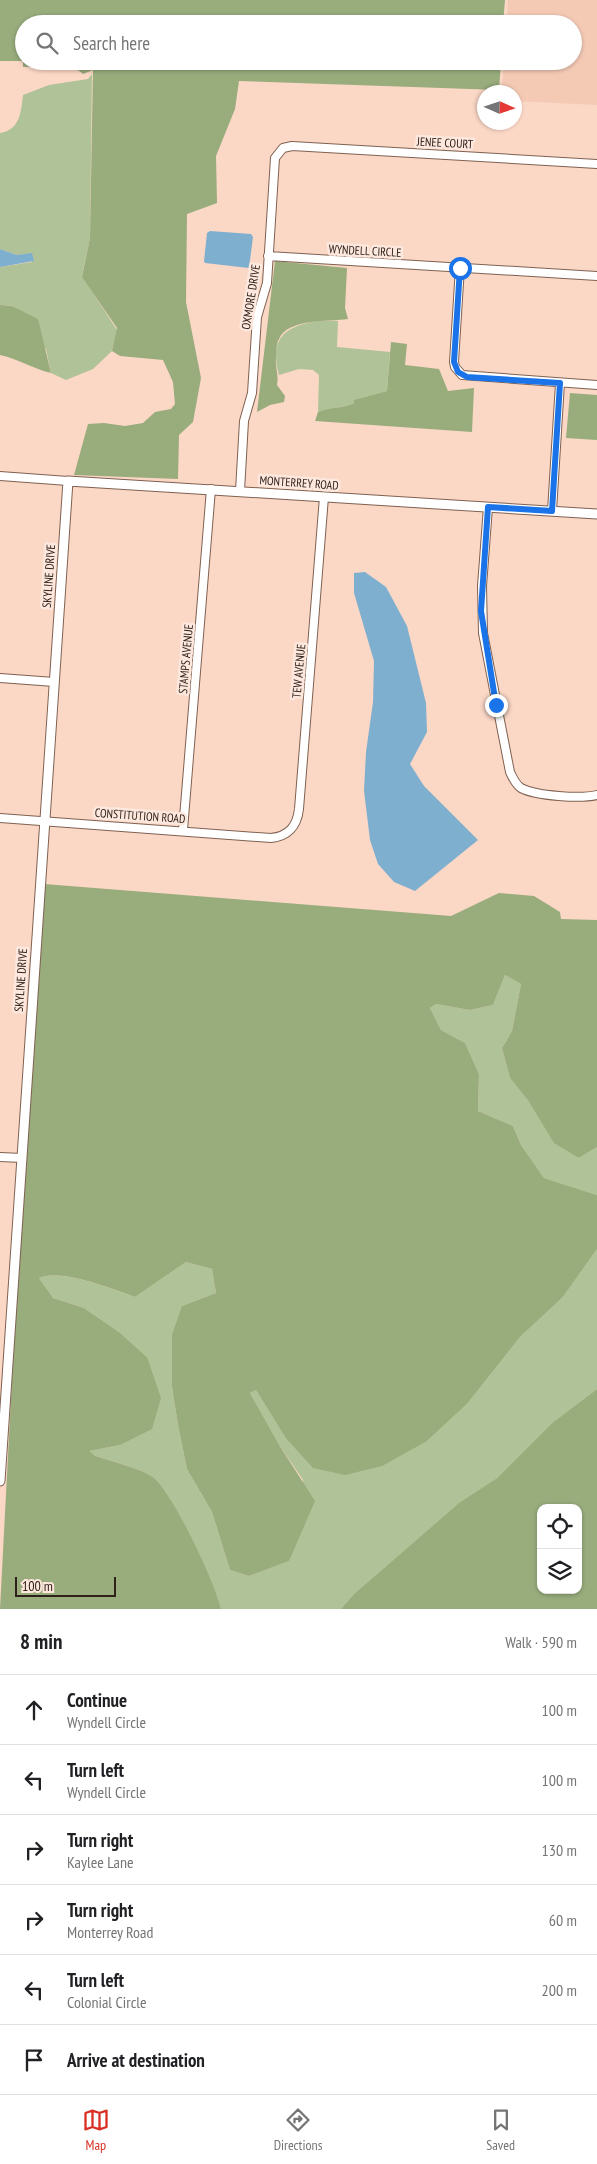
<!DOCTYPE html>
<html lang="en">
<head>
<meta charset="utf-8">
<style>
  :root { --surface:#fff; --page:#f2f2f2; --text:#202124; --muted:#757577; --line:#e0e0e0; --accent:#d93025 }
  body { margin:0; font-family:"PT Sans Narrow",sans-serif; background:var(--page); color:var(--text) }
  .controls { position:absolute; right:15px; bottom:15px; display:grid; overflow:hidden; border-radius:10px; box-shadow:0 1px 4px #0004 }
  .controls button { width:45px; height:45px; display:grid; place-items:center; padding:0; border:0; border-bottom:1px solid var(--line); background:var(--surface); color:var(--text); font:25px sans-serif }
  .compass { position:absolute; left:477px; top:85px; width:45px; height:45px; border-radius:50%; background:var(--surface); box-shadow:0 1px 4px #0004; rotate:93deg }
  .scale { position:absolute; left:15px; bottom:12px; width:101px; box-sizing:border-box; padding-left:5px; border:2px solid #2e211b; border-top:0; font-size:14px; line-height:18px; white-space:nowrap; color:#2e211b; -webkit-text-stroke:4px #fee8dd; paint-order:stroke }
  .stop { position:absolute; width:15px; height:15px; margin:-11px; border:4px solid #1a73e8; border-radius:50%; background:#fff }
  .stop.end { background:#1a73e8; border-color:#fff; box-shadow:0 1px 5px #0008 }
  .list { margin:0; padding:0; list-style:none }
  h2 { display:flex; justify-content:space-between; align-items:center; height:65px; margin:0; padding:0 20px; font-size:21px }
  h2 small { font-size:16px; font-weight:400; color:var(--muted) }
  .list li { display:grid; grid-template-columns:32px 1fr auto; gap:15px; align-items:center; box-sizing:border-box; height:70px; padding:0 20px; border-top:1px solid var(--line) }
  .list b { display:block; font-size:19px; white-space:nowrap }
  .list p { margin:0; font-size:16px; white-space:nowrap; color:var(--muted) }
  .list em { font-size:16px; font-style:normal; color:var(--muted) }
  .icon { flex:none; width:28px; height:28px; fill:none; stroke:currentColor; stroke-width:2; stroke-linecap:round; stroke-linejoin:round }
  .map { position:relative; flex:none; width:597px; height:1609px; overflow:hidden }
  .search { position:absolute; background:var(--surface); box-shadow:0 1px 4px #0004; left:15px; right:15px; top:15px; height:55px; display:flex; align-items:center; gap:12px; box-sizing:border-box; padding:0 18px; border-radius:28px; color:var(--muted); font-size:19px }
  .sheet { height:485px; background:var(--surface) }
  nav { display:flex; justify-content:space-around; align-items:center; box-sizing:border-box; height:70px; border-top:1px solid var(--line); background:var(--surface); font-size:14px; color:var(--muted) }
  nav a { display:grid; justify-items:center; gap:2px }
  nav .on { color:var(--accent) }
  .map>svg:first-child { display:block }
  .built { fill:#f5cab5 }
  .green { fill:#b0c297 }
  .forest { fill:#98ac7c; fill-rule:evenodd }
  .water { fill:#7eafcf }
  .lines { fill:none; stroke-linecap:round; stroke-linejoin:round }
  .minor-casing { stroke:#7f6151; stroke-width:10 }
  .tertiary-casing { stroke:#7f6151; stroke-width:11 }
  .minor { stroke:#fff; stroke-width:8 }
  .tertiary { stroke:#fff; stroke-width:9 }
  .route { stroke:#1a73e8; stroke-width:6 }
  .labels { text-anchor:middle; stroke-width:5; stroke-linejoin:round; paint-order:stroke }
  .street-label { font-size:12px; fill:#2e211b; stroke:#fee8dd }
</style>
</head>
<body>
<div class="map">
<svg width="597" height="1609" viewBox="0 0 597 1609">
  <rect width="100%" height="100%" fill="#fbd7c6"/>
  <path class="built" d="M508,0H597V105L515,101L514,92H502L504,61H573V24H507Z"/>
  <path class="green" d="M92,74L90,238L82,276L117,330L112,351L93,369L66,380L51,373L46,349L13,306L0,305V267L32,262V254L17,255L0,249V133C20,130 21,112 23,95L49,85L88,79Z
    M318,321H338L337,347L390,352L387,391L355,400L354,403C343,409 331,406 318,412L319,375L313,370L299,369L279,375C269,339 284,326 318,321Z
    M505,975L521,984L512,1031L502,1048L510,1078L579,1158L597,1147V1195L544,1178L521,1145L513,1126L478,1111L479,1074L465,1043L441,1030L430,1008L436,1004L470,1010L493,1005Z
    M597,1249V1389L552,1423L497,1478L460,1502L354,1594L341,1609H221C215,1583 173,1493 153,1477C144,1470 108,1460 95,1456L88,1451L120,1445L147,1357L119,1332L84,1308L53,1298L39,1278C61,1268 111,1289 135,1297L186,1262L212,1269L216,1293L182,1306L172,1387L178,1425L187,1469L212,1512L230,1570L249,1576L289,1561L295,1543L303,1480L281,1448L250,1393L256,1390L285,1437L427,1441L467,1404L520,1337L563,1297Z"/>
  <path class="forest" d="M0,0H505L503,24H24V61H501L499,90L239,81L235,109L216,156L217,203L187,214L186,302L201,378L193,422L179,435L178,479L74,475L88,424L104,423L125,426L143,423L155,412L171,409L175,404L173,382L163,360L120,356L112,351L117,328L82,277L90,238L93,70L83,74C69,61 41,67 23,67V61H0Z
    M275,261L347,268L345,308L348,319C329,322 288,318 279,339C276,344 276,353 276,358C275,368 279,375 277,385L285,396L284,402L270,405L257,412Z
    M0,305L12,306L38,319L51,373C33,369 19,359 0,355Z
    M391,342L407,344L405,365L439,369L448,391L474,388L472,432L315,421L318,412C331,406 344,409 354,403V400L387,391Z
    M570,393L597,395V440L566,438Z
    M44,884L451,916L499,893L534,896L560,912L561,919L597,920V1147L579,1158L554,1143L528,1100L510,1078L502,1048L512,1031L521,984L505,975L493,1005L470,1010L436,1004L430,1008L441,1030L465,1043L479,1074L478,1111L513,1126L521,1145L544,1178L597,1195V1249L563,1297L520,1337L467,1404L427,1441L382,1466L345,1475L313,1468L285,1437L256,1390L250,1393L281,1448L315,1501L289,1561L249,1576L230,1570L212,1512L187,1469L178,1425L172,1387V1335L182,1306L216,1293L212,1269L186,1262L135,1297C112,1289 61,1268 39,1278L53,1298L84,1308L119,1332L147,1357L161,1398L152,1429L120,1445L89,1451L95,1456C108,1460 144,1470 153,1477C173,1493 215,1582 221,1609H0L16,1303Z
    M597,1389V1609H341L354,1594L460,1502L497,1478L552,1423ZM541,1508H578V1590H541Z"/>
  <path class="water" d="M210,231L251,234L253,237L249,268L205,263L204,261L207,233Z
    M0,249L17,255L32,253L34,261L0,267Z
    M365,572L386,587L407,626L426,703L427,732L410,764L424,786L478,840L415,891L394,882L378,864L370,840L364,791L366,752L373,702L374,661L354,593V573Z"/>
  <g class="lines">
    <g class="minor-casing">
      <path id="minor" d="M268,256L597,276
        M460,267L454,362L455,367L462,375L597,385
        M0,476L68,481
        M240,491L244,421L252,393L257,317L267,283L275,158L283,148L292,146L597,164
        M488,507L482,586L483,633L510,772C513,778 515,784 521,788C536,796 581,799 597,795
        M552,511L560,383
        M0,678L54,682
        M0,818L271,838C289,836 297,826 299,809L324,497
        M183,830L211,489
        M0,1157L22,1158"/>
    </g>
    <g class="tertiary-casing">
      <path id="tertiary" d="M0,1481L68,481L597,514"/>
    </g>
    <use href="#minor" class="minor"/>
    <use href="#tertiary" class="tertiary"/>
  </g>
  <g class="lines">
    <path class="route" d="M460,268L454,362L458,372L467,377L560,383L552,511L488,507L481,611L496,705"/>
  </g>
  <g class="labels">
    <g class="street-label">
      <text transform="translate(445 143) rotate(3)" y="4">JENEE COURT</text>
      <text transform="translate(365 251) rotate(3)" y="4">WYNDELL CIRCLE</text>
      <text transform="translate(251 297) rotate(-81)" y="4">OXMORE DRIVE</text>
      <text transform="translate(299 483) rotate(4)" y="4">MONTERREY ROAD</text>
      <text transform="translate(49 576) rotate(-86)" y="4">SKYLINE DRIVE</text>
      <text transform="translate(186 659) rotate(-85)" y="4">STAMPS AVENUE</text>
      <text transform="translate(299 671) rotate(-85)" y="4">TEW AVENUE</text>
      <text transform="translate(140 816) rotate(4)" y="4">CONSTITUTION ROAD</text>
      <text transform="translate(21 980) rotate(-86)" y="4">SKYLINE DRIVE</text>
    </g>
  </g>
</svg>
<div class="controls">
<button><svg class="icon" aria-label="locate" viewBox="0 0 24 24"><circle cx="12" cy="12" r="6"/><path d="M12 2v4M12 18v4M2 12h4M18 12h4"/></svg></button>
<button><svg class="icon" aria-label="layers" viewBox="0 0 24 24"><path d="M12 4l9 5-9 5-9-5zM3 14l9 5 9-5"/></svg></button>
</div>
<svg class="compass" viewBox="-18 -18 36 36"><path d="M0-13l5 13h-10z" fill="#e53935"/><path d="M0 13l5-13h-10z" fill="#757577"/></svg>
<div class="scale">100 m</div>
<div class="stop" style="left:460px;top:268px"></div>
<div class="stop end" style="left:496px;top:705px"></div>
<div class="search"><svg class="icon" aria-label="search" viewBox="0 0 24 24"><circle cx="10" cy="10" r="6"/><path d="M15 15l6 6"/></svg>Search here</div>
</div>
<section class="sheet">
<h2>8 min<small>Walk · 590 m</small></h2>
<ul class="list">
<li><svg class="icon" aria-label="ahead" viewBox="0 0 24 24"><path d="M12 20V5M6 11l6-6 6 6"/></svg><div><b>Continue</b><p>Wyndell Circle</p></div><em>100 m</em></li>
<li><svg class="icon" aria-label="left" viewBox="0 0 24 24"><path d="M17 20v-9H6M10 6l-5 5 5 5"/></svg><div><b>Turn left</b><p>Wyndell Circle</p></div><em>100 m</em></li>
<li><svg class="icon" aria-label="right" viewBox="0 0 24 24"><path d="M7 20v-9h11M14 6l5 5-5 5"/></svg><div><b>Turn right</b><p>Kaylee Lane</p></div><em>130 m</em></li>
<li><svg class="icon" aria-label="right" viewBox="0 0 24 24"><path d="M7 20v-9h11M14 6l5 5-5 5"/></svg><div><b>Turn right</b><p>Monterrey Road</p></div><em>60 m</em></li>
<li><svg class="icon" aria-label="left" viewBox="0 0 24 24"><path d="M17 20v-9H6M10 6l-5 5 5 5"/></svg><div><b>Turn left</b><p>Colonial Circle</p></div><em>200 m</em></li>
<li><svg class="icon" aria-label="arrive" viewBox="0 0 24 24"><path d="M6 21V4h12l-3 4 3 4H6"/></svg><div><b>Arrive at destination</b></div></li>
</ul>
</section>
<nav>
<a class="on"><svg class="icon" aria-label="map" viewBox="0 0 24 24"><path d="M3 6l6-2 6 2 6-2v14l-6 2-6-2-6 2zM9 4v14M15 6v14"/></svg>Map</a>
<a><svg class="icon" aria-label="directions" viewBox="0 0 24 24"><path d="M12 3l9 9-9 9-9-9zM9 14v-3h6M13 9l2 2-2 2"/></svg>Directions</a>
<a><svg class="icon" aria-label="saved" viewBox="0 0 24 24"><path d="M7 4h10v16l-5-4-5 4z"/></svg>Saved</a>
</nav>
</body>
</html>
